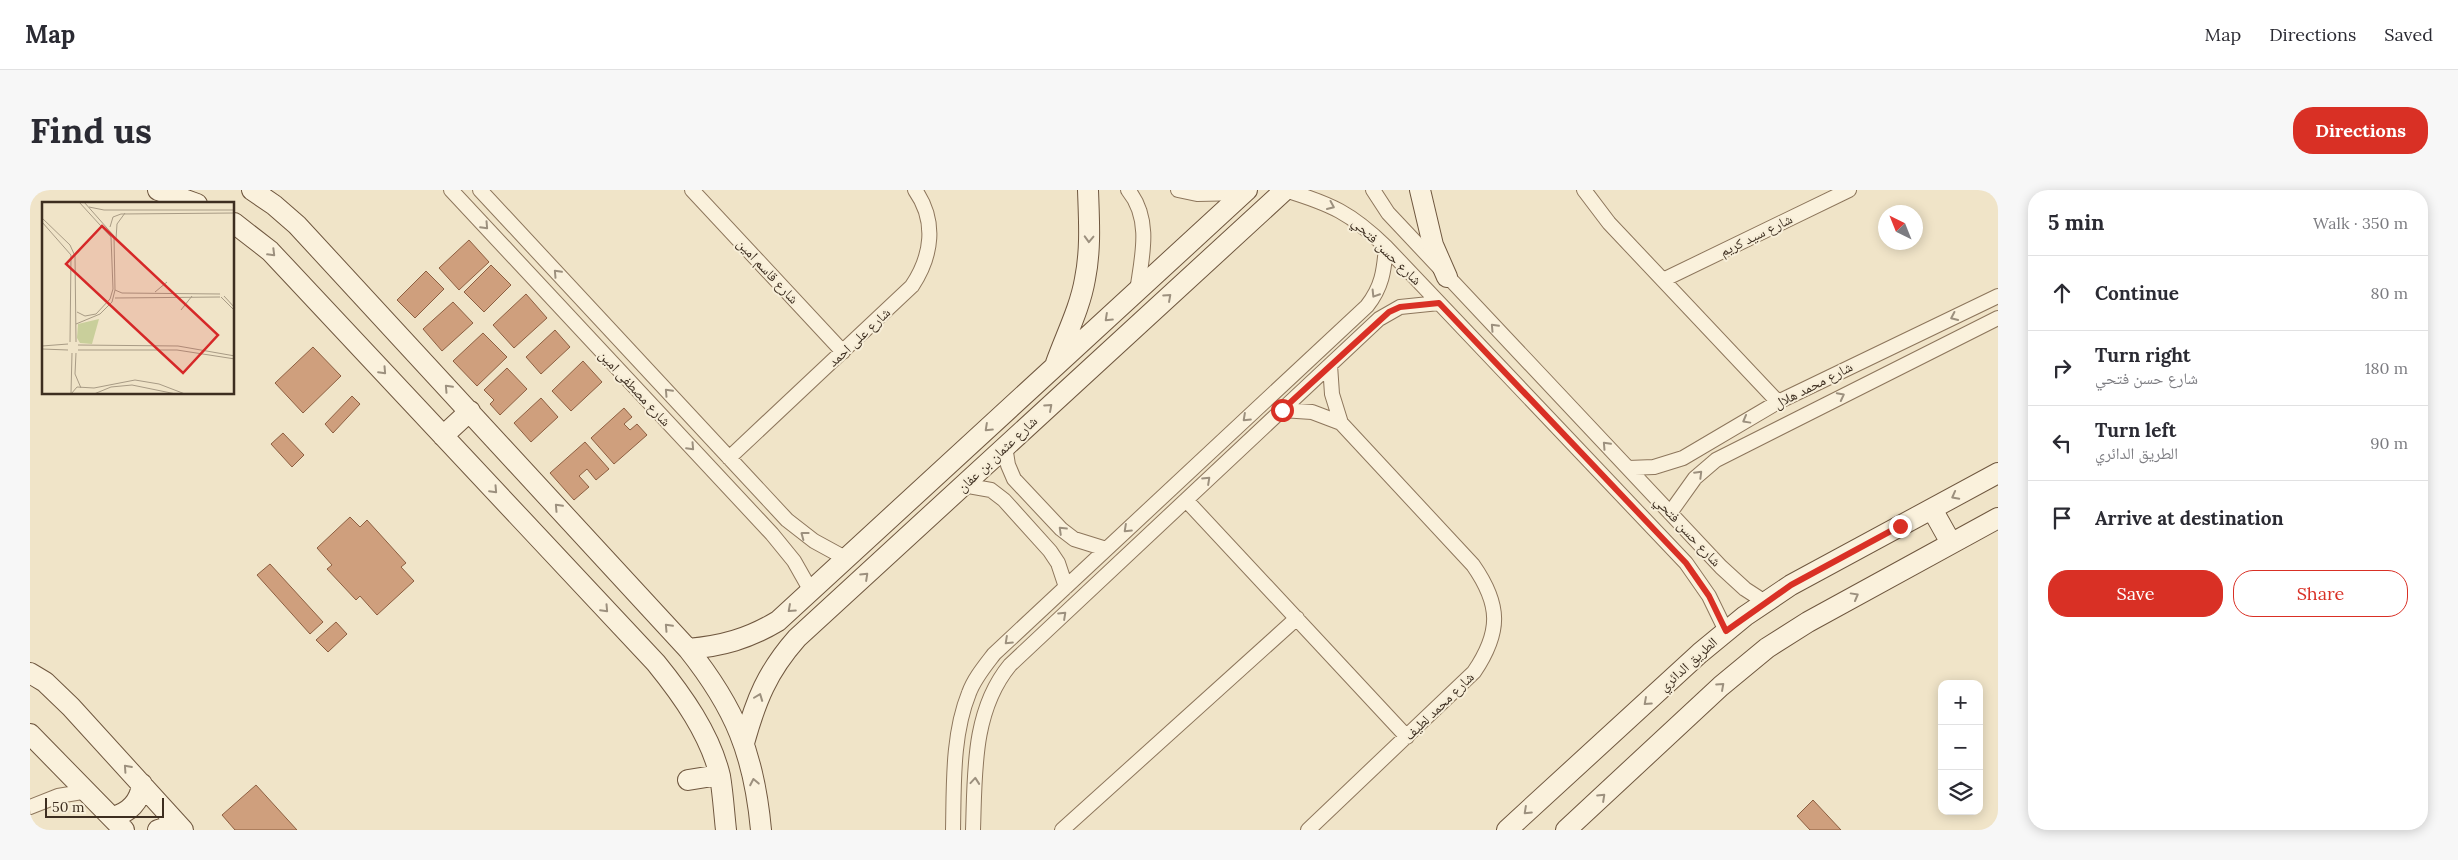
<!DOCTYPE html>
<html lang="en">
<head>
<meta charset="utf-8">
<style>
  :root { --surface:#fff; --page:#f7f7f7; --text:#2b2b33; --muted:#7c7c81; --line:#e1e1e2; --accent:#d93025 }
  body { margin:0; font-family:Lora,"Noto Naskh Arabic",serif; background:var(--page); color:var(--text) }
  .controls { position:absolute; right:15px; bottom:15px; display:grid; overflow:hidden; border-radius:10px; box-shadow:0 2px 12px #0003 }
  .controls button { width:45px; height:45px; display:grid; place-items:center; padding:0; border:0; border-bottom:1px solid var(--line); background:var(--surface); color:var(--text); font:25px sans-serif }
  .compass { position:absolute; left:1848px; top:15px; width:45px; height:45px; border-radius:50%; background:var(--surface); box-shadow:0 2px 12px #0003; rotate:317deg }
  .scale { position:absolute; left:15px; bottom:12px; width:119px; box-sizing:border-box; padding-left:5px; border:2px solid #3d2e20; border-top:0; font-size:14px; line-height:18px; white-space:nowrap; color:#3d2e20; -webkit-text-stroke:4px #f7eed8; paint-order:stroke }
  .stop { position:absolute; width:15px; height:15px; margin:-11px; border:4px solid #d93025; border-radius:50%; background:#fff }
  .stop.end { background:#d93025; border-color:#fff; box-shadow:0 1px 5px #0008 }
  .list { margin:0; padding:0; list-style:none }
  h2 { display:flex; justify-content:space-between; align-items:center; height:65px; margin:0; padding:0 20px; font-size:21px }
  h2 small { font-size:16px; font-weight:400; color:var(--muted) }
  .list li { display:grid; grid-template-columns:32px 1fr auto; gap:15px; align-items:center; box-sizing:border-box; height:75px; padding:0 20px; border-top:1px solid var(--line) }
  .list b { display:block; font-size:19px; white-space:nowrap }
  .list p { margin:0; font-size:16px; white-space:nowrap; color:var(--muted) }
  .list em { font-size:16px; font-style:normal; color:var(--muted) }
  .actions { display:flex; gap:10px; padding:15px 20px }
  .actions a { flex:1; padding:11px 0; border:1px solid var(--accent); border-radius:20px; text-align:center; font-size:18px; color:var(--accent) }
  .actions .main { background:var(--accent); color:#fff }
  .icon { flex:none; width:28px; height:28px; fill:none; stroke:currentColor; stroke-width:2; stroke-linecap:round; stroke-linejoin:round }
  .map { position:relative; flex:none; width:1968px; height:640px; overflow:hidden; border-radius:20px }
  header { display:flex; align-items:center; gap:30px; box-sizing:border-box; height:70px; padding:0 25px; background:var(--surface); border-bottom:1px solid var(--line) }
  header strong { font-size:24px }
  nav { display:flex; gap:28px; margin-inline-start:auto; font-size:18px }
  .intro { display:flex; align-items:center; justify-content:space-between; box-sizing:border-box; height:120px; padding:0 30px }
  h1 { margin:0; font-size:35px }
  .button { padding:12px 22px; border-radius:20px; background:var(--accent); color:#fff; font-size:18px; font-weight:700 }
  main { display:flex; gap:30px; padding:0 30px }
  aside { flex:1; background:var(--surface); border-radius:20px; box-shadow:0 2px 12px #0003 }
  .map>svg:first-child { display:block }
  .building { fill:#cf9f7d; stroke:#8d5f41 }
  .lines { fill:none; stroke-linecap:round; stroke-linejoin:round }
  .street-casing { stroke:#8d765c; stroke-width:16 }
  .secondary-casing { stroke:#6f573f; stroke-width:22 }
  .street { stroke:#faf1dc; stroke-width:14 }
  .secondary { stroke:#faf1dc; stroke-width:20 }
  .oneway { stroke:#9c907e }
  .route { stroke:#d93025; stroke-width:6 }
  .labels { text-anchor:middle; stroke-width:4; stroke-linejoin:round; paint-order:stroke }
  .street-label { font-size:14px; fill:#3d2e20; stroke:#f7eed8 }
  .inset-road { fill:none; stroke:#a89b85; stroke-width:1 }
  .view { fill:#d62828; fill-opacity:0.15; stroke:#d62828; stroke-width:2.5 }
  .inset-edge { fill:none; stroke:#3d2e20; stroke-width:2.5 }
</style>
</head>
<body>
<header>
<strong>Map</strong>
<nav><a>Map</a><a>Directions</a><a>Saved</a></nav>
</header>
<div class="intro"><h1>Find us</h1><a class="button">Directions</a></div>
<main>
<div class="map">
<svg width="1968" height="640" viewBox="0 0 1968 640">
  <rect width="100%" height="100%" fill="#f0e4c8"/>
  <path class="building" d="M439,50L459,72L429,100L409,78Z
    M461,75L481,95L454,122L434,102Z
    M396,81L414,99L385,128L367,110Z
    M496,104L517,128L484,158L463,135Z
    M423,112L443,133L412,161L393,139Z
    M525,140L540,157L511,184L496,167Z
    M453,143L477,167L447,196L423,171Z
    M283,157L311,186L273,223L245,193Z
    M553,171L572,192L541,221L522,201Z
    M477,178L497,199L470,225L460,214L464,210L454,200Z
    M322,206L330,214L303,243L295,234Z
    M511,208L528,227L501,252L484,233Z
    M594,218L602,227L594,234L600,240L607,234L617,245L584,274L561,248Z
    M253,243L274,265L262,277L241,254Z
    M555,252L579,279L566,290L557,279L549,286L559,297L544,310L520,283Z
    M320,327L330,337L337,330L376,373L371,377L384,391L347,425L330,406L326,410L297,379L302,375L287,358Z
    M240,374L293,432L280,444L227,385Z
    M306,432L317,444L298,462L286,450Z
    M226,595L267,640H205L192,625Z
    M1783,610L1811,640H1780L1767,626Z"/>
  <g class="lines">
    <g class="street-casing">
      <path id="street" d="M421,0L742,344L764,371L781,401
        M450,0L757,330L784,351L817,369
        M662,0L813,162
        M1098,0C1122,29 1112,67 1107,101
        M1148,0L1167,4L1214,3
        M1255,0C1301,14 1321,23 1356,57L1656,373L1679,406L1696,441
        M1343,0L1358,23L1691,377L1715,399L1735,412
        M1554,0L1579,33L1748,212
        M1633,90L1819,0
        M1300,175L1302,204L1311,233
        M1252,220L1282,222L1311,233L1443,375C1471,415 1471,442 1444,482L1278,640
        M975,256L978,275L984,289L1031,339L1044,349L1076,359
        M699,268L882,96C902,66 907,31 885,0
        M1598,278L1624,277L1653,268L1748,212L1968,106
        M933,295L961,300L974,310L1020,361L1028,373L1036,397
        M1156,310L1377,547
        M1640,323L1665,288L1686,270L1968,128
        M0,617L28,606L58,601
        M923,640C924,595 922,545 939,503C944,489 954,477 964,464L1337,116C1352,97 1354,81 1356,57
        M943,640C945,584 942,521 980,475L1349,129L1370,117L1409,113
        M1032,640L1267,428"/>
    </g>
    <g class="secondary-casing">
      <path id="secondary" d="M128,0L167,14
        M222,0L244,15L267,35L658,459C705,518 724,564 731,640
        M1390,0L1403,55L1417,87
        M204,33L240,61L626,473C652,505 680,544 690,586C693,604 694,622 696,640
        M1026,173C1036,145 1050,118 1055,89C1061,59 1059,30 1058,0
        M413,246L440,221
        M1902,319L1921,353
        M658,459C692,456 718,449 748,431L1217,0
        M0,483L15,492L41,517L153,640
        M0,544L94,640
        M714,553C726,510 737,482 767,448L1255,0
        M658,590L689,585
        M82,627C99,623 110,612 112,594
        M128,640L141,636L150,638
        M1477,640L1670,463L1715,426L1761,395L1968,283
        M1536,640L1691,496L1737,458L1778,432L1968,328"/>
    </g>
    <use href="#street" class="street"/>
    <use href="#secondary" class="secondary"/>
  </g>
  <defs><path id="oneway-chevron" d="M-2-3.5L2.5 0L-2 3.5" fill="none" stroke-width="1.6" stroke-linecap="round" stroke-linejoin="round" transform="scale(1.25)"/></defs>
  <g class="oneway">
    <use href="#oneway-chevron" transform="translate(1301 16) rotate(24)"/>
    <use href="#oneway-chevron" transform="translate(455 36) rotate(47)"/>
    <use href="#oneway-chevron" transform="translate(1059 49) rotate(92)"/>
    <use href="#oneway-chevron" transform="translate(242 63) rotate(45)"/>
    <use href="#oneway-chevron" transform="translate(527 83) rotate(-133)"/>
    <use href="#oneway-chevron" transform="translate(1345 104) rotate(122)"/>
    <use href="#oneway-chevron" transform="translate(1138 107) rotate(-42)"/>
    <use href="#oneway-chevron" transform="translate(1924 127) rotate(155)"/>
    <use href="#oneway-chevron" transform="translate(1078 128) rotate(137)"/>
    <use href="#oneway-chevron" transform="translate(1464 137) rotate(-133)"/>
    <use href="#oneway-chevron" transform="translate(353 181) rotate(47)"/>
    <use href="#oneway-chevron" transform="translate(418 198) rotate(-133)"/>
    <use href="#oneway-chevron" transform="translate(638 202) rotate(-133)"/>
    <use href="#oneway-chevron" transform="translate(1811 206) rotate(-27)"/>
    <use href="#oneway-chevron" transform="translate(1019 217) rotate(-42)"/>
    <use href="#oneway-chevron" transform="translate(1216 228) rotate(137)"/>
    <use href="#oneway-chevron" transform="translate(1716 230) rotate(151)"/>
    <use href="#oneway-chevron" transform="translate(958 238) rotate(137)"/>
    <use href="#oneway-chevron" transform="translate(1576 255) rotate(-133)"/>
    <use href="#oneway-chevron" transform="translate(661 257) rotate(47)"/>
    <use href="#oneway-chevron" transform="translate(1669 284) rotate(-45)"/>
    <use href="#oneway-chevron" transform="translate(1177 290) rotate(-43)"/>
    <use href="#oneway-chevron" transform="translate(464 300) rotate(47)"/>
    <use href="#oneway-chevron" transform="translate(1925 306) rotate(152)"/>
    <use href="#oneway-chevron" transform="translate(528 317) rotate(-133)"/>
    <use href="#oneway-chevron" transform="translate(1097 339) rotate(137)"/>
    <use href="#oneway-chevron" transform="translate(1032 340) rotate(-136)"/>
    <use href="#oneway-chevron" transform="translate(774 345) rotate(-143)"/>
    <use href="#oneway-chevron" transform="translate(835 386) rotate(-43)"/>
    <use href="#oneway-chevron" transform="translate(1825 406) rotate(-29)"/>
    <use href="#oneway-chevron" transform="translate(575 419) rotate(47)"/>
    <use href="#oneway-chevron" transform="translate(761 419) rotate(138)"/>
    <use href="#oneway-chevron" transform="translate(1033 425) rotate(-43)"/>
    <use href="#oneway-chevron" transform="translate(638 437) rotate(-133)"/>
    <use href="#oneway-chevron" transform="translate(978 451) rotate(137)"/>
    <use href="#oneway-chevron" transform="translate(1691 496) rotate(-42)"/>
    <use href="#oneway-chevron" transform="translate(729 507) rotate(-69)"/>
    <use href="#oneway-chevron" transform="translate(1617 512) rotate(138)"/>
    <use href="#oneway-chevron" transform="translate(97 578) rotate(-132)"/>
    <use href="#oneway-chevron" transform="translate(945 591) rotate(-85)"/>
    <use href="#oneway-chevron" transform="translate(724 592) rotate(-101)"/>
    <use href="#oneway-chevron" transform="translate(1572 607) rotate(-43)"/>
    <use href="#oneway-chevron" transform="translate(1497 621) rotate(137)"/>
  </g>
  <g class="lines">
    <path class="route" d="M1252,220L1359,122L1370,117L1409,113L1656,373L1679,406L1696,441L1761,395L1870,336"/>
  </g>
  <g class="labels">
    <g class="street-label">
      <text transform="translate(1726 45) rotate(-26)" y="5">شارع سيد كريم</text>
      <text transform="translate(1357 61) rotate(44)" y="5">شارع حسن فتحي</text>
      <text transform="translate(738 81) rotate(47)" y="5">شارع قاسم امين</text>
      <text transform="translate(829 147) rotate(-43)" y="5">شارع على احمد</text>
      <text transform="translate(1783 195) rotate(-27)" y="5">شارع محمد هلال</text>
      <text transform="translate(605 198) rotate(47)" y="5">شارع مصطفى امين</text>
      <text transform="translate(967 264) rotate(-43)" y="5">شارع عثمان بن عفان</text>
      <text transform="translate(1658 341) rotate(47)" y="5">شارع حسن فتحي</text>
      <text transform="translate(1658 474) rotate(-42)" y="5">الطريق الدائري</text>
      <text transform="translate(1409 516) rotate(-44)" y="5">شارع محمد لطيف</text>
    </g>
  </g>
  <g transform="translate(12 12)">
    <rect width="192" height="192" fill="#f0e4c8"/>
    <path d="M57,117L50,142L38,141L35,136L36,122Z" fill="#c9cf9b"/>
    <path class="inset-road" d="M47,5L62,8H193M0,16L28,43L33,54L34,140M0,20L29,53L28,140M68,25L71,15L79,12L193,11M74,37L75,22L83,11M73,88L80,91L178,92M113,90L125,80M182,94L193,106M179,95L193,109M73,96L178,95M139,108L150,94M35,110L43,114L54,112L68,97L71,87L69,35L37,0M34,122L58,112L70,100L73,88L72,34L42,0M36,143L136,144L193,154M0,144L26,142M0,147L26,148M36,148H135L193,157M34,151L33,172L39,186M29,191L30,151M29,192L35,185L52,186L93,178L117,182L143,192M52,192L69,185L90,183L134,192"/>
    <path class="view" d="M60,24L176,133L141,171L24,62Z"/>
    <rect width="192" height="192" class="inset-edge"/>
  </g>
</svg>
<div class="controls">
<button>+</button>
<button>−</button>
<button><svg class="icon" aria-label="layers" viewBox="0 0 24 24"><path d="M12 4l9 5-9 5-9-5zM3 14l9 5 9-5"/></svg></button>
</div>
<svg class="compass" viewBox="-18 -18 36 36"><path d="M0-13l5 13h-10z" fill="#e53935"/><path d="M0 13l5-13h-10z" fill="#7c7c81"/></svg>
<div class="scale">50 m</div>
<div class="stop" style="left:1252px;top:220px"></div>
<div class="stop end" style="left:1870px;top:336px"></div>
</div>
<aside>
<h2>5 min<small>Walk · 350 m</small></h2>
<ul class="list">
<li><svg class="icon" aria-label="ahead" viewBox="0 0 24 24"><path d="M12 20V5M6 11l6-6 6 6"/></svg><div><b>Continue</b></div><em>80 m</em></li>
<li><svg class="icon" aria-label="right" viewBox="0 0 24 24"><path d="M7 20v-9h11M14 6l5 5-5 5"/></svg><div><b>Turn right</b><p>شارع حسن فتحي</p></div><em>180 m</em></li>
<li><svg class="icon" aria-label="left" viewBox="0 0 24 24"><path d="M17 20v-9H6M10 6l-5 5 5 5"/></svg><div><b>Turn left</b><p>الطريق الدائري</p></div><em>90 m</em></li>
<li><svg class="icon" aria-label="arrive" viewBox="0 0 24 24"><path d="M6 21V4h12l-3 4 3 4H6"/></svg><div><b>Arrive at destination</b></div></li>
</ul>
<div class="actions"><a class="main">Save</a><a>Share</a></div>
</aside>
</main>
</body>
</html>
